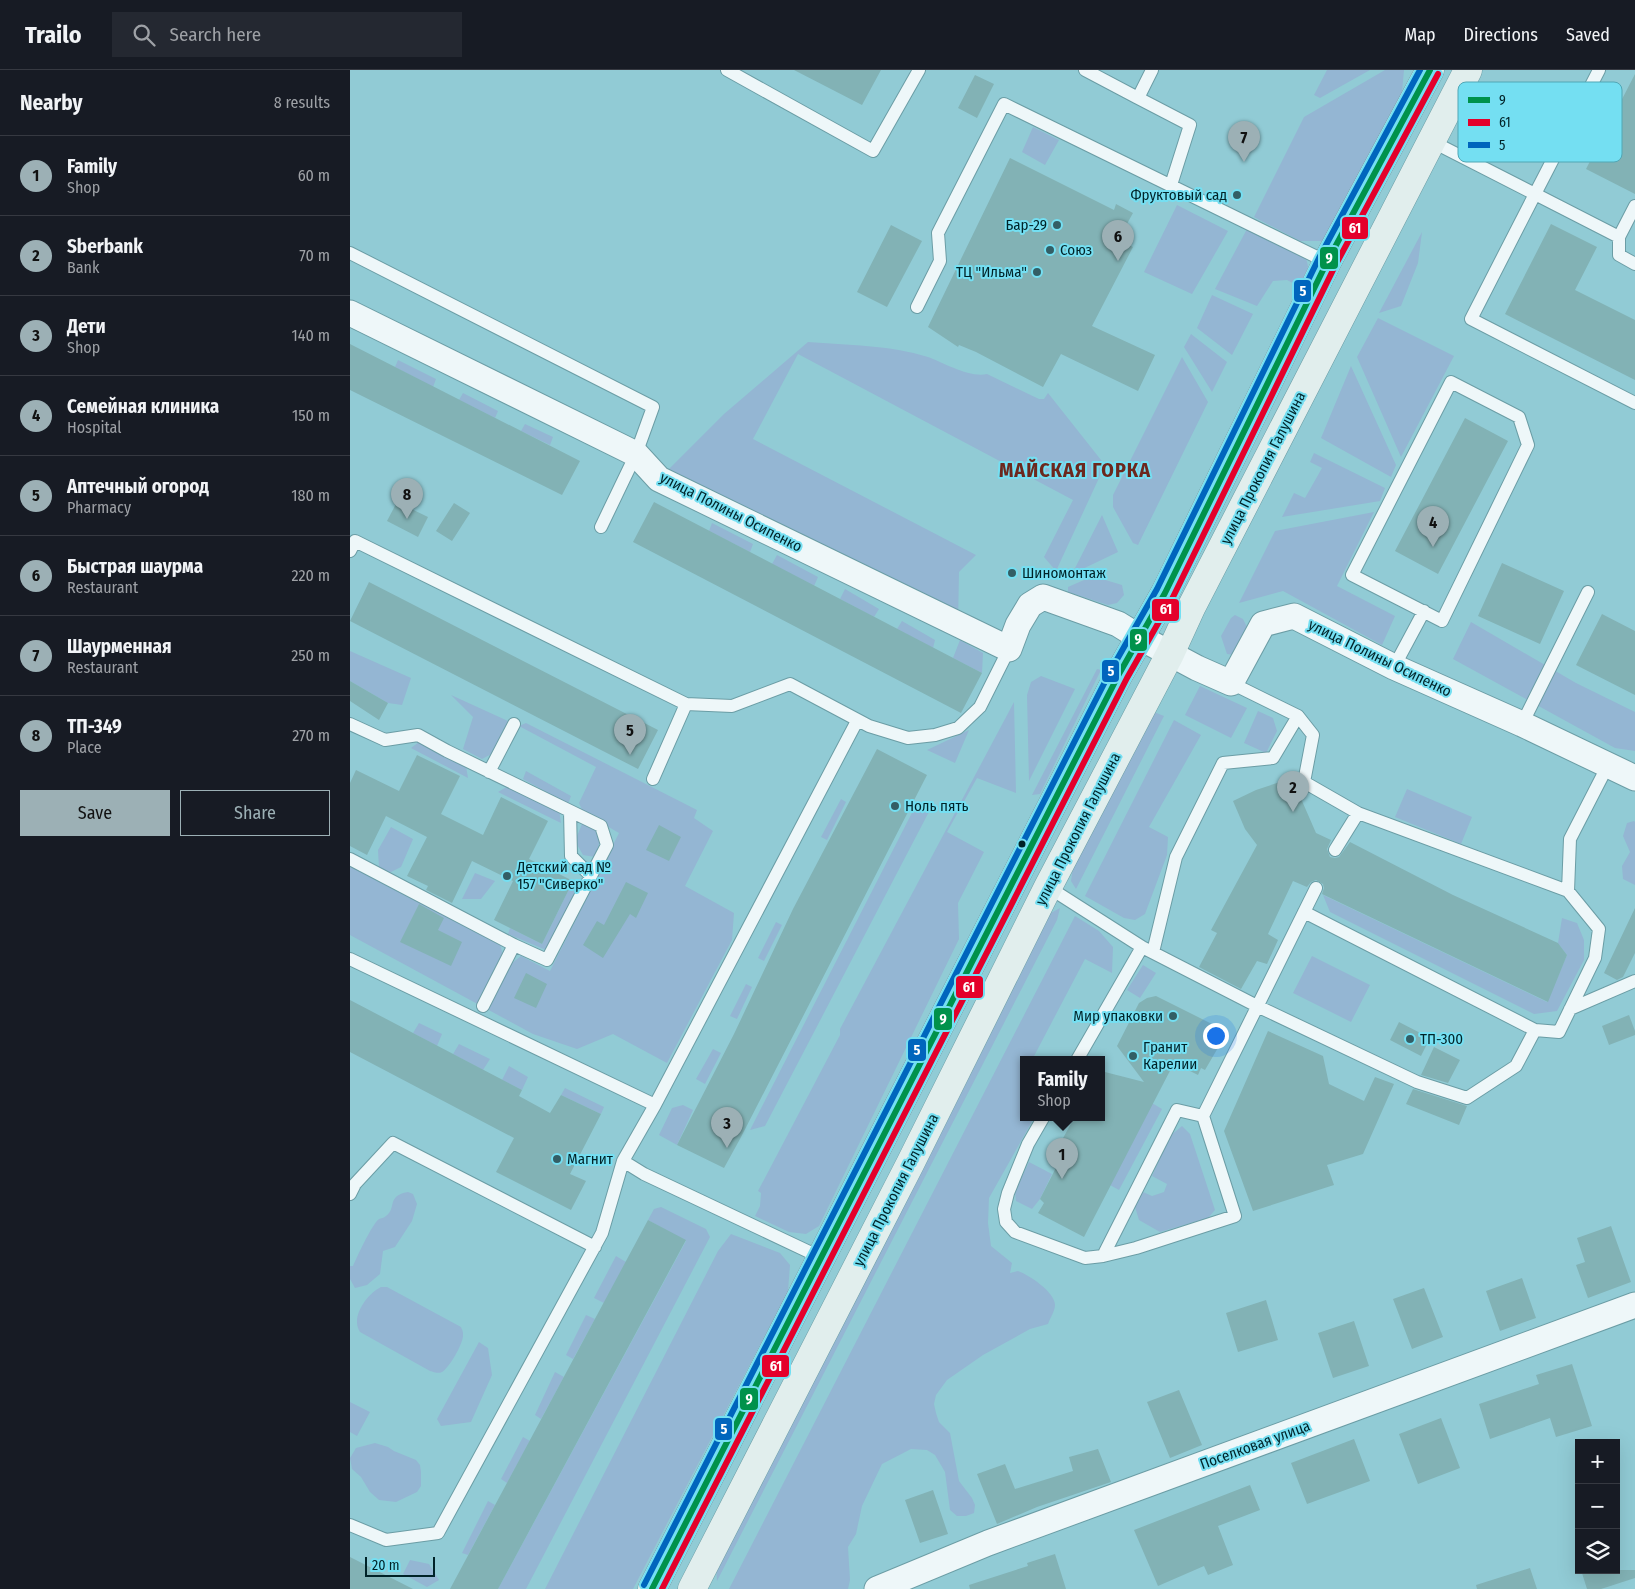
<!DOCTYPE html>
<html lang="en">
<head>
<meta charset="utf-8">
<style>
  :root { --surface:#171b24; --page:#242831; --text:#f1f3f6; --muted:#9ea1a6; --line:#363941; --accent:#9cb0b5 }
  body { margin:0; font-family:"Fira Sans Condensed",sans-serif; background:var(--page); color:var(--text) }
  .controls { position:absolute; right:15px; bottom:15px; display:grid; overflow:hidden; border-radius:0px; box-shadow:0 5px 20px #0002 }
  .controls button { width:45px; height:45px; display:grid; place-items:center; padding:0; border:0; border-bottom:1px solid var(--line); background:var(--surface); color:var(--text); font:25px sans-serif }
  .scale { position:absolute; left:15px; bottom:12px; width:70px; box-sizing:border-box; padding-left:5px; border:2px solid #002328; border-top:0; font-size:14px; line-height:18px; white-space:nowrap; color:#002328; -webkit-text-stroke:4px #74dff2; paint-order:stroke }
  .you { position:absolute; left:865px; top:965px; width:18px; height:18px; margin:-12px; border:4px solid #fff; border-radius:50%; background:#1a73e8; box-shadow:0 0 0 8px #1a73e833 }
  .badge { display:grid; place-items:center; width:32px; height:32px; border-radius:50%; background:var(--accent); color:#111; font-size:16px; font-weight:700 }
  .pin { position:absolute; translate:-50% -41px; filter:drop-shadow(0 1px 2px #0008) }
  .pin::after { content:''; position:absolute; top:26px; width:18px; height:15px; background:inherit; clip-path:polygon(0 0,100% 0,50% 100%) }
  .popup { position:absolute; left:670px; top:986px; width:85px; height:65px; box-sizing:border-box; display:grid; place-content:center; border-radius:0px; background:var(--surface); filter:drop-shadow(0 1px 4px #0005); font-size:16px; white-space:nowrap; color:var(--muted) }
  .popup b { font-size:19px; color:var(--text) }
  .popup::after { content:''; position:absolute; left:50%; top:100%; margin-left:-10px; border:10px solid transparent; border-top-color:var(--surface) }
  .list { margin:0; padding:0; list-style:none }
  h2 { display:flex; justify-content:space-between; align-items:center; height:65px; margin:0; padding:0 20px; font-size:21px }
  h2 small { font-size:16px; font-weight:400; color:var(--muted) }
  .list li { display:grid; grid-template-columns:32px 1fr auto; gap:15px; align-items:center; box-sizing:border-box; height:80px; padding:0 20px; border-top:1px solid var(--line) }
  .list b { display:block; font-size:19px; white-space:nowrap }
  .list p { margin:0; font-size:16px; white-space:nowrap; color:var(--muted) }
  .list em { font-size:16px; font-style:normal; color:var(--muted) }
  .actions { display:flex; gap:10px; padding:15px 20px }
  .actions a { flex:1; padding:11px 0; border:1px solid var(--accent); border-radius:0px; text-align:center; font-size:18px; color:var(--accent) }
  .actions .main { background:var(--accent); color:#111 }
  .icon { flex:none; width:28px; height:28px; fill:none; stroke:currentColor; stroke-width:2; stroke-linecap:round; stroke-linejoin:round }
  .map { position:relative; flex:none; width:1285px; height:1519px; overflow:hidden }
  header { display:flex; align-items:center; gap:30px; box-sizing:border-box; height:70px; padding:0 25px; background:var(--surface); border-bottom:1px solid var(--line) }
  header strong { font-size:24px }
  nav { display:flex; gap:28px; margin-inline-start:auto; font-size:18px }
  .search { width:350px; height:45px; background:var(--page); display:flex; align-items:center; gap:12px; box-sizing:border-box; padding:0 18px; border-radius:0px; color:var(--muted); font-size:19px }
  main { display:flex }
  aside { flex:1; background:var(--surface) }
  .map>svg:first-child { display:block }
  .green { fill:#94b6d3 }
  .building { fill:#82b2b5 }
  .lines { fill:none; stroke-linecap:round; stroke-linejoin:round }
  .lane-casing { stroke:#6b9da5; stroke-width:14 }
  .street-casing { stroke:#6b9da5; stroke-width:27 }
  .secondary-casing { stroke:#6b9da5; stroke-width:29 }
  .lane { stroke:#eef7f9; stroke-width:12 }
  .street { stroke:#eef7f9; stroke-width:25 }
  .secondary { stroke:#e1eeed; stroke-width:28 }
  .bus-1-casing { stroke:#74dff2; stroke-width:10 }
  .bus-2-casing { stroke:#74dff2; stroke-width:10 }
  .bus-3-casing { stroke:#74dff2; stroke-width:10 }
  .bus-1 { stroke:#00924b; stroke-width:6 }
  .bus-2 { stroke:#e4002b; stroke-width:6 }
  .bus-3 { stroke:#0065bd; stroke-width:6 }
  .poi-dot { fill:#335e65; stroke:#74dff2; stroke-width:2 }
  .bus-dot { fill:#002328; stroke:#74dff2; stroke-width:2 }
  .labels { text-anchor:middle; stroke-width:4; stroke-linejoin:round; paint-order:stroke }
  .poi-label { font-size:15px; fill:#002328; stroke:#74dff2; text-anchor:start }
  .street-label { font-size:15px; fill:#002328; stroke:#74dff2 }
  .district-label { font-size:20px; font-weight:bold; letter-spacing:1px; fill:#6c281e; stroke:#74dff2 }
  .key { fill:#74dff2; stroke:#51a7b5; stroke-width:1 }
  .key-label { font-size:14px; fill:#002328 }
  .line-badge { stroke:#74dff2; stroke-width:2 }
  .badge-label { font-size:14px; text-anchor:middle; font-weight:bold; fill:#fff }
</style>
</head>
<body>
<header>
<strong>Trailo</strong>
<div class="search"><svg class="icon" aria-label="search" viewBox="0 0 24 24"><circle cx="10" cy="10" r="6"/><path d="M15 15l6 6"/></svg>Search here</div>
<nav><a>Map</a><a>Directions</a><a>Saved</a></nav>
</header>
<main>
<aside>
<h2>Nearby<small>8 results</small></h2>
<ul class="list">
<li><span class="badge">1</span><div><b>Family</b><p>Shop</p></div><em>60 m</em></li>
<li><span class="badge">2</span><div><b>Sberbank</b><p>Bank</p></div><em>70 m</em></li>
<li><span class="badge">3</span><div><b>Дети</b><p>Shop</p></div><em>140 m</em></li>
<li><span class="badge">4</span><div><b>Семейная клиника</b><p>Hospital</p></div><em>150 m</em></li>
<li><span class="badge">5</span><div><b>Аптечный огород</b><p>Pharmacy</p></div><em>180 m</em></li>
<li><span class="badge">6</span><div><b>Быстрая шаурма</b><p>Restaurant</p></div><em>220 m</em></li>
<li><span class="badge">7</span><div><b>Шаурменная</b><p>Restaurant</p></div><em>250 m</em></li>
<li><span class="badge">8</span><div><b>ТП-349</b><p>Place</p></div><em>270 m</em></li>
</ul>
<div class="actions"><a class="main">Save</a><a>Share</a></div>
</aside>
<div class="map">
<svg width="1285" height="1519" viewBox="0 0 1285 1519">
  <rect width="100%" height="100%" fill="#91cbd5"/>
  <path class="green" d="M977,0H1020L970,28L964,25Z
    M1035,0H1054L1052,22L973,171H950L904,147L954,47Z
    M683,57L709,70L695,95L672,82Z
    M827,135L878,161L842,224L794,202Z
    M897,159L956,188L958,196L956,211L950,217L937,210L923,211L907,236L865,219Z
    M1072,162L1068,193L1051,236L1029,243Z
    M862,225L903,244L882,285L847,258Z
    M1028,248L1104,286L1051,387L1007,287Z
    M841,264L877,292L862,322L834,277Z
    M458,272C497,275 540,275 578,287C594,293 620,308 637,304L689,329H694L698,323L755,395L706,501L694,487L723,430L448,284L403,369L626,485L609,502L608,555L318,400L374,344Z
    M832,287L858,332L788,475L783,473L763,437V425Z
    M48,290L86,309L83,317L45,297Z
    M1001,296L1046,395L1041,407L971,368Z
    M113,323L148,341L145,348L109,330Z
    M175,354L203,367L200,375L171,361Z
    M964,383L1035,418L1030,431L932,447L944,423L955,428L972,398L960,392Z
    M1024,442L987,516L1045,546L1032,575L933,521L889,533L925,461Z
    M752,445L768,482L722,504Z
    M362,453L403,474L400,482L359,461Z
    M427,485L468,507L464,516L422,494Z
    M749,508L772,515L774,525L767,533L758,535L718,522V517L734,510Z
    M495,519L529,539L524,547L490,529Z
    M885,545L893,549L898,559L884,585L877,584L871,566L881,548Z
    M552,551L585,570L583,578L547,559Z
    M1121,552L1226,613L1285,642V681L1265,678L1103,589Z
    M610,570L633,583L632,603L603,588Z
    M0,581L61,608L52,635L38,633L0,611Z
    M747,599L751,600L690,724L682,725Z
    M691,606L725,619L679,711L677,625L681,612Z
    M850,616L897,638L881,668L835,645Z
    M101,625L158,651L147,681L132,689L113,679L123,647Z
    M664,632L666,723L627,708L597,762L634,782L608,833L609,869L469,1156L456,1164L439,1162L405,1146L410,1136L411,1123L408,1121L490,965V959Z
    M908,641L923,648L927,661L916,683L894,673Z
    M804,642L814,646L726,819L721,811L723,797Z
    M824,650L851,665L799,757L818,767L817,785L795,844L785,850L774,848L735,826Z
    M176,653L347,740L344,748L363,761L335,816L384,843L382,870L317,993L263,964L227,979L183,964L0,865V796L150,874L153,886L162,893L171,886L200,901L269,763L233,742L229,733L246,697L169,656Z
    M619,660L605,693L577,680Z
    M69,672L116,696L118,708L61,678Z
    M176,701L221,726L218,734L173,709Z
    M160,715L209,740L211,753L148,722Z
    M1057,719L1122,747L1111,774L1045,747Z
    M491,729L496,732L477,770L471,767Z
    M568,731L582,736L415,1056L400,1060Z
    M1284,751L1285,752V815L1273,809L1272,796L1280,782L1273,766L1277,753Z
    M232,754L246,759L250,771L245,787L233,785L225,771Z
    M41,757L63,769L51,797L39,803L29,798L28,780Z
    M125,803L145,811L131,829H112Z
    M223,811L229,815L196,880L158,864L160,858L192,874Z
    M973,825L1197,932L1217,885L1208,873L1212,848L1227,853L1234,870V890L1207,941L1184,944L980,842Z
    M710,838L707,850L367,1511L366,1495L699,844Z
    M725,846L749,861L763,877L762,903L735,889L682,990H673V1048H684L639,1128L638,1153L641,1176L662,1193L660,1203L668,1201C679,1205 705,1222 705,1235C705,1241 700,1248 698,1254L680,1259L633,1285L597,1310L586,1325L584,1334L586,1343L589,1352L600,1363L609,1411L622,1428L625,1435L624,1443L616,1446H607L600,1440L595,1402L585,1385L577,1380L561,1379L532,1394L512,1436L506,1464L498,1477L500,1510L498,1519H379Z
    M426,852L432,855L414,891L408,888Z
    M962,886L1020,915L1001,952L943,923Z
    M793,895L806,903L790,928L777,920Z
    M396,914L402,917L387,949L380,946Z
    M69,953L92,964L87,976L63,963Z
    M109,974L140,989L133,1000L103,984Z
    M363,979L371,983L355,1014L346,1009Z
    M159,996L178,1007L172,1020L152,1010Z
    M215,1018L254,1037L251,1044L211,1025Z
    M802,1033L812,1039L769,1120L760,1115Z
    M333,1035L343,1040L327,1075L309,1065L322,1038Z
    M832,1056L840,1064L865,1140L858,1148L810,1162L789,1150L785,1137L793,1122L802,1126L814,1122L817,1114L802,1106L820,1066Z
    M679,1092L702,1104L690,1129L682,1139L666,1131L665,1121Z
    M58,1122L63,1124L67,1134L62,1151L45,1177L33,1181L30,1204L17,1215L5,1218L0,1209V1196H3C7,1187 22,1154 29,1149C31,1148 34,1148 36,1146C47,1138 36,1126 58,1122Z
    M311,1137L356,1159L360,1167L176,1519H148L336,1171L298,1150L304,1139Z
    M381,1164L430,1183L440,1195L438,1221L283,1519H195L368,1181Z
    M266,1186L276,1192L254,1233L244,1228Z
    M31,1217H37L111,1257C112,1260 113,1260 113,1264C114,1273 99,1298 92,1302C88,1304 84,1302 80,1301L10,1262C0,1247 17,1224 31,1217Z
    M236,1245L245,1249L223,1289L216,1285Z
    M129,1272L138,1278L142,1305L121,1352L91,1356L87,1349Z
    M205,1302L214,1307L191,1349L185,1345Z
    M0,1332L20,1342L7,1366L0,1362Z
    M173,1367L180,1371L157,1413L151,1409Z
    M25,1373L38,1377L44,1381L66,1390L70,1395L71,1402V1416L67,1422L46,1432L29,1430L20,1422L11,1407L2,1399L0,1388L6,1378Z
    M138,1431L145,1435L118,1485L112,1483Z
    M60,1490L79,1494L89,1510L77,1517L53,1504Z"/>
  <path class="building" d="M444,0H531L512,35Z
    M1285,4V124L1236,99Z
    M625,5L644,14L627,48L608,38Z
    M660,88L764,140L766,134L783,143L768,170L783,177L742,256L805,285L788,321L711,284L693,317L626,282L609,275L608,277L578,257Z
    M1201,154L1247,177L1225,220L1285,250V310L1155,244Z
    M541,155L572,171L537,237L507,222Z
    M0,274L230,391L212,425L0,320Z
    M1115,348L1158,371L1088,504L1045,481Z
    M47,432L78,447L68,467L37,451Z
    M304,432L632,603L611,643L283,472Z
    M104,433L120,443L102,471L86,461Z
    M1152,493L1214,521L1190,574L1128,546Z
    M19,512L308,660L288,699L0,551Z
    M1252,544L1285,561V625L1226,595Z
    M0,611L38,633L29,650L0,631Z
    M527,679L577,705L390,1069L374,1098L327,1075L384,964L443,839Z
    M67,685L110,706L91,744L133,765L151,727L198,751L179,789L223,811L192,874L144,850L163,811L122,791L102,833L76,820L78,816L57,806L77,767L36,746L17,785L0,776V713L6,700L49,721Z
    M942,708L966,763L981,770L977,779L980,787L985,788L989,787L1000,772L1103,825L1208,873L1217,885L1198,932L972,824L974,818L973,814L966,810L961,812L957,817L943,811L918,864L928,870L917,894L907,891L891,919L849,897L867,863L861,860L907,775L895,759L883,731L906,720Z
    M309,755L331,767L319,791L296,780Z
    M276,812L298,823L286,848L280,844L253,888L233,875L247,851L254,855Z
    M69,834L94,848L88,860L112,872L101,896L50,872Z
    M1285,838V883L1273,907L1267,910L1254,903Z
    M176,903L197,914L186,938L164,928Z
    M806,926L870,958L863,972L869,976L855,1000L851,998L848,1005L824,993L734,1167L688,1143L694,1133L690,1129L712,1086L706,1081L724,1048H751V1001L794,1012L767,976L789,933L797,928Z
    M0,930L172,1020L169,1026L200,1043L211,1025L251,1044L220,1104L236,1111L221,1140L146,1102L164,1068L0,982Z
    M1279,945L1285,961V965L1259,975L1252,956Z
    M1049,952L1080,968L1071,986L1040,970Z
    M918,961L973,986L979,1014L1014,1031L1025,1007L1044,1014L1013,1084L977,1095L984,1115L903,1141L874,1061Z
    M1084,977L1110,990L1098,1013L1071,1005Z
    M1063,1019L1117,1036L1109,1055L1056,1034Z
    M298,1150L336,1170L148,1519H100Z
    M1261,1156L1281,1212L1238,1228L1226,1195L1235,1192L1227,1168Z
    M1172,1208L1186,1248L1150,1261L1136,1221Z
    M1074,1218L1093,1267L1062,1279L1043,1229Z
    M916,1230L928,1270L888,1282L876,1243Z
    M1004,1251L1019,1296L983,1308L968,1263Z
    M1222,1294L1242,1356L1206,1367L1200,1348L1140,1369L1129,1334L1189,1314L1186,1305Z
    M829,1320L852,1375L820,1388L797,1332Z
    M1091,1348L1110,1398L1068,1414L1049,1364Z
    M1004,1369L1020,1411L957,1434L941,1393Z
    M748,1379L761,1412L687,1437L647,1454L627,1404L655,1394L665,1419L723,1401L719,1387Z
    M900,1415L910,1440L868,1456L883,1495L858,1505L854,1496L808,1516L784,1460Z
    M583,1420L598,1464L570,1473L555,1430Z
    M705,1484L716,1519H620L619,1515L678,1496L677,1493Z
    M0,1487L63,1519H0Z
    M1180,1498L1187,1519H1127L1126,1515Z
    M1231,1500H1285V1508L1251,1519H1237Z"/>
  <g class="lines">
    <g class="lane-casing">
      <path id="lane" d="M377,0L523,81L569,0
        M735,0L788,28
        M802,0L788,28L840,55L821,115
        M1249,0L1185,124L1269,167
        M1081,71L1185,124L1121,249L1285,333
        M1285,136L1269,167V185L1285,194
        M0,183L303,337L286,384L251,457
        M567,237L590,191L588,163L654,34L977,192
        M1101,312L1169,347L1178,375L1092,551L1002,505Z
        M0,481L5,471L336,634L382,636L440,614L519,656L558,668L585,665L608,658L630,637L659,579
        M1044,597L1074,541
        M881,613L948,646L963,665L954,712L1008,743L1218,821L1249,859L1245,888L1209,962L1185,960L954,842
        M0,654L35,670L68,665L97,681L251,756L257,775L197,890L164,875L0,789
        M1172,654L1238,522
        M139,702L164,654
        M303,709L336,634
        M220,741L221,786L241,806
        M985,780L1008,743
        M698,817L792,877L907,936L1067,1012L1117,1028L1166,996L1185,960
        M1218,821L1220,769L1258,695
        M803,882L826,787L873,693L923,688L948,646
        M0,889L305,1035
        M133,936L164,875
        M1220,939L1285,911
        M727,990L792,877
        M693,1048L678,1074L658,1123L654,1139L656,1152L665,1162L735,1188L753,1186L827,1040L853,1046
        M273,1091L294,1104L472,1188
        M0,1124L5,1114L43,1073L245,1177
        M753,1186L786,1178L885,1146L853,1046L966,818
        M0,1455L36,1470L88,1463L252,1163L273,1091L305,1035L507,651"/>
    </g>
    <g class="street-casing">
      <path id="street" d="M0,243L286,384L309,409L659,579L668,555L680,535L693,527L768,554L789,567L847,598L881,613L913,554L944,546L1044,597L1172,654L1285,708
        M527,1519L638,1473L1285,1235"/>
    </g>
    <g class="secondary-casing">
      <path id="secondary" d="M302,1519L769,604L815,523L977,192L1080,0
        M342,1519L560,1094L698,817L820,584L842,536L1118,0"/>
    </g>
    <use href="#lane" class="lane"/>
    <use href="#street" class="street"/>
    <use href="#secondary" class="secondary"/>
    <g class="bus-1-casing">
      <path id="bus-1" d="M302,1519L769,604L815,523L977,192L1080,0"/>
    </g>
    <g class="bus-2-casing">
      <path id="bus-2" d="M312,1519L777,608L823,527L985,196L1088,4"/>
    </g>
    <g class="bus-3-casing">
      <path id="bus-3" d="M294,1515L761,600L807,519L969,188L1070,0"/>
    </g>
    <use href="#bus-1" class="bus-1"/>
    <use href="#bus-2" class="bus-2"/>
    <use href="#bus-3" class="bus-3"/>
  </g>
  <g class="poi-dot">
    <circle cx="887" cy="125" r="5"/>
    <circle cx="707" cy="155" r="5"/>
    <circle cx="700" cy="180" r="5"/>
    <circle cx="687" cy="202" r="5"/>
    <circle cx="662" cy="503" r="5"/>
    <circle cx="545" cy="736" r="5"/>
    <circle cx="157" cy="806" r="5"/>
    <circle cx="823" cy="946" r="5"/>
    <circle cx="1060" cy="969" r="5"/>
    <circle cx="783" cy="986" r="5"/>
    <circle cx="207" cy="1089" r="5"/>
  </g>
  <circle class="bus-dot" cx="672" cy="774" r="4.5"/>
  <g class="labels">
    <g class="poi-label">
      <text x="877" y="130" text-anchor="end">Фруктовый сад</text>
      <text x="697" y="160" text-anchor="end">Бар-29</text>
      <text x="710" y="185">Союз</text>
      <text x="677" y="207" text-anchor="end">ТЦ "Ильма"</text>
      <text x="672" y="508">Шиномонтаж</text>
      <text x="555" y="741">Ноль пять</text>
      <text x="167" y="802">Детский сад №<tspan x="167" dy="17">157 "Сиверко"</tspan></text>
      <text x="813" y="951" text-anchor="end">Мир упаковки</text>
      <text x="1070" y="974">ТП-300</text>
      <text x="793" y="982">Гранит<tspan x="793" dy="17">Карелии</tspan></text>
      <text x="217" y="1094">Магнит</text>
    </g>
    <g class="street-label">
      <text transform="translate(913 398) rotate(-63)" y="5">улица Прокопия Галушина</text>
      <text transform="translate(381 442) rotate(27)" y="5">улица Полины Осипенко</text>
      <text transform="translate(1030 588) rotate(26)" y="5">улица Полины Осипенко</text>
      <text transform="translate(728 759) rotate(-63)" y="5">улица Прокопия Галушина</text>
      <text transform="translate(546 1120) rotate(-63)" y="5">улица Прокопия Галушина</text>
      <text transform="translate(905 1375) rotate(-20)" y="5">Поселковая улица</text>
    </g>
    <g class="district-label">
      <text x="725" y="407">МАЙСКАЯ ГОРКА</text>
    </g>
  </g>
  <rect x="1108" y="12" width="164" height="80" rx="8" class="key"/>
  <rect x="1118" y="27" width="22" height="6" fill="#00924b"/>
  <rect x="1118" y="49" width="22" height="7" fill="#e4002b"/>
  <rect x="1118" y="72" width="22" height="6" fill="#0065bd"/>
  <g class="key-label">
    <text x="1149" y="35">9</text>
    <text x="1149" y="57">61</text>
    <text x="1149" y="80">5</text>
  </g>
  <g class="line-badge">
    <rect x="991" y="146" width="28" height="24" rx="5" fill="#e4002b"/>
    <rect x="969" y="176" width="20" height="24" rx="5" fill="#00924b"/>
    <rect x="943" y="209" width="19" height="24" rx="5" fill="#0065bd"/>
    <rect x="801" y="528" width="29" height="24" rx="5" fill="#e4002b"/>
    <rect x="779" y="558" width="19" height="24" rx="5" fill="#00924b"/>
    <rect x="751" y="589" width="19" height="24" rx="5" fill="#0065bd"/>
    <rect x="605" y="905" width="29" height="24" rx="5" fill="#e4002b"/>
    <rect x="583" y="937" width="20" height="24" rx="5" fill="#00924b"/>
    <rect x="557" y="968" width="20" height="24" rx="5" fill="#0065bd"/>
    <rect x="411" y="1284" width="29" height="24" rx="5" fill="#e4002b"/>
    <rect x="389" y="1317" width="20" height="24" rx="5" fill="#00924b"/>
    <rect x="364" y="1347" width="19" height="24" rx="5" fill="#0065bd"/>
  </g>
  <g class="badge-label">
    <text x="1005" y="163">61</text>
    <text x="979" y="193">9</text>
    <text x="953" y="226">5</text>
    <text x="816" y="544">61</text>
    <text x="788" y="574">9</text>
    <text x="761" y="606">5</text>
    <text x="619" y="922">61</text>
    <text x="593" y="954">9</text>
    <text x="567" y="985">5</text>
    <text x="426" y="1301">61</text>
    <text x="399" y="1334">9</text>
    <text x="374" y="1364">5</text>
  </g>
</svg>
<div class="controls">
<button>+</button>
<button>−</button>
<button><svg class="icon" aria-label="layers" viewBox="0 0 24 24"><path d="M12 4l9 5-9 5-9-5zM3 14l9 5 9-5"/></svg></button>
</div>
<div class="scale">20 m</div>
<div class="you"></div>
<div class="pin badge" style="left:712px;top:1109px">1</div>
<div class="popup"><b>Family</b>Shop</div>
<div class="pin badge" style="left:943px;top:742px">2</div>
<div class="pin badge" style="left:377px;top:1078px">3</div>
<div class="pin badge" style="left:1083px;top:477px">4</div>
<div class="pin badge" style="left:280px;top:685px">5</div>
<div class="pin badge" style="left:768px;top:191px">6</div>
<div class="pin badge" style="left:894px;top:92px">7</div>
<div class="pin badge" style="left:57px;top:449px">8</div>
</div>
</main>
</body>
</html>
